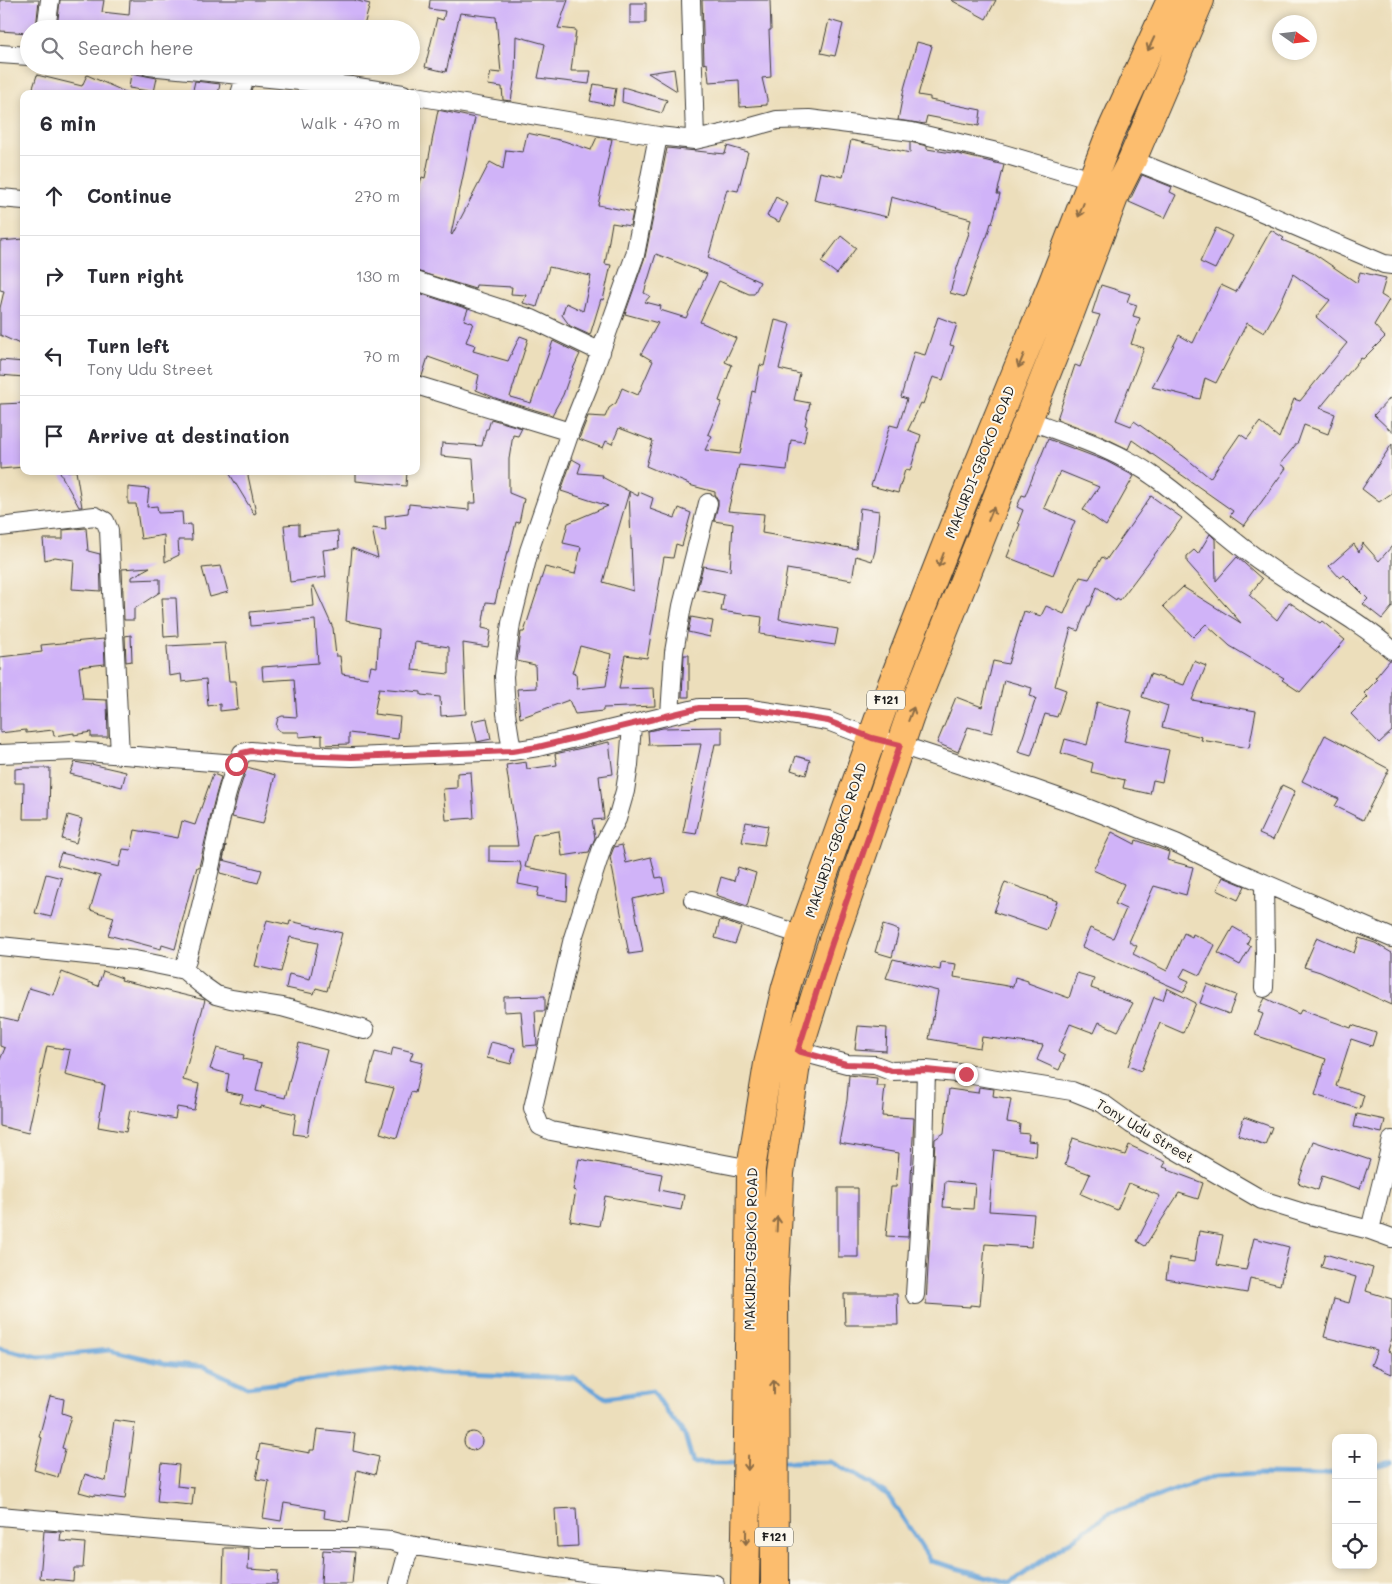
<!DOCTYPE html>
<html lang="en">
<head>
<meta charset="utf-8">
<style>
  :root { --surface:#fff; --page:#f7f7f7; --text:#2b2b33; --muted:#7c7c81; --line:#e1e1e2 }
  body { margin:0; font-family:Mali,sans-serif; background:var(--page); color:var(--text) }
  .controls { position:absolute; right:15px; bottom:15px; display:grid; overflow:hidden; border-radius:10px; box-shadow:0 2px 8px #0003 }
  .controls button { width:45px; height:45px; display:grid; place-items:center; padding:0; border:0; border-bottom:1px solid var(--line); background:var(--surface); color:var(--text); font:25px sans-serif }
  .compass { position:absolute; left:1272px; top:15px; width:45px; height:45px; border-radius:50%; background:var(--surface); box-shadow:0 2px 8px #0003; rotate:104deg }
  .stop { position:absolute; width:15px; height:15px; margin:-11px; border:4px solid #d1495b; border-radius:50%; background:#fff }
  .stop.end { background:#d1495b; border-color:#fff; box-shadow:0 1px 5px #0008 }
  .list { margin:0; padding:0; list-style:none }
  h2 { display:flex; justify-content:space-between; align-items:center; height:65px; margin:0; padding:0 20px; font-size:21px }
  h2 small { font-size:16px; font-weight:400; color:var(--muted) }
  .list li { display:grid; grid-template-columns:32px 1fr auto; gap:15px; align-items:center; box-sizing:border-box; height:80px; padding:0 20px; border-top:1px solid var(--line) }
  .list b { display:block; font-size:19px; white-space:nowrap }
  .list p { margin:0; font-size:16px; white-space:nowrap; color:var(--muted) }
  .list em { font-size:16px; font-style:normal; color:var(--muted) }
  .icon { flex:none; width:28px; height:28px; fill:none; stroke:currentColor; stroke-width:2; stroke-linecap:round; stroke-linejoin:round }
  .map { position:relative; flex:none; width:1392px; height:1584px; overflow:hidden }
  .search { position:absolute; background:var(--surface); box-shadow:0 2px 8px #0003; left:20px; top:20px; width:400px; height:55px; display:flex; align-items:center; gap:12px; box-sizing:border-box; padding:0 18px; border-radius:28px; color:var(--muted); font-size:19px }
  .panel { position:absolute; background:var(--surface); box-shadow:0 2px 8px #0003; left:20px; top:90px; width:400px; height:385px; border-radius:10px }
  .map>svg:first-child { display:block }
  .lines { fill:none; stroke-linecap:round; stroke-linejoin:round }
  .stream { stroke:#69a4d9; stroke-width:5 }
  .building { fill:#d0b3f8; fill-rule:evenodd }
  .minor-casing { stroke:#3b3934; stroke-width:20 }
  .primary-casing { stroke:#3b3934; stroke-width:30 }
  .minor { stroke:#fff; stroke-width:18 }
  .primary { stroke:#fcbd6e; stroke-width:28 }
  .oneway { stroke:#8c6c45 }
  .route { stroke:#d1495b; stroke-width:6 }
  .labels { text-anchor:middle; stroke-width:4; stroke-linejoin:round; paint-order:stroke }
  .shield { fill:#fbf7ec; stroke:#5f5e5a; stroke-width:1 }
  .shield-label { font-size:12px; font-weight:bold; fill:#1c1c1c }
  .street-label { font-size:14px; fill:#1c1c1c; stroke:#fbf7ec }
</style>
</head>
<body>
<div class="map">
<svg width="1392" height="1584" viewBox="0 0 1392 1584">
  <rect width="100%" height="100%" fill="#fbf7ec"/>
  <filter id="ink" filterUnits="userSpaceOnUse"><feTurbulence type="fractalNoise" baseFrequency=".02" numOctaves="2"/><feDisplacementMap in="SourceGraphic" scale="10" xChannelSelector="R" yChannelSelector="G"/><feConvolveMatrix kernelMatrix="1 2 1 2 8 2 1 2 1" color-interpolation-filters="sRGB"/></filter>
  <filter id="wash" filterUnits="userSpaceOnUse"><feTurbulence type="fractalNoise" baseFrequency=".0096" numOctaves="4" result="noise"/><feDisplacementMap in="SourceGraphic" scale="20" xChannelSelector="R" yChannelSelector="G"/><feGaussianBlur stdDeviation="1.12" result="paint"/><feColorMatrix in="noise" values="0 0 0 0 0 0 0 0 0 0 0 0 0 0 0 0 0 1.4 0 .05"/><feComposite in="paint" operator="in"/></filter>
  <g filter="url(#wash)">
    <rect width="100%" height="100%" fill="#ecdebb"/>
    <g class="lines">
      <path class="stream" d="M0,1348L39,1357L110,1350L164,1363L205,1367L247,1387L410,1368L437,1373L575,1378L606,1398L653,1391L667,1412L685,1435L693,1463H740
        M784,1462H831L887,1494L931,1561L1011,1583L1108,1514L1215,1476L1263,1474L1321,1475L1336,1472
        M1373,1466L1392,1462"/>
    </g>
    <g id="blocks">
      <path class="building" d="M0,0H39L36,29H29V33L0,31Z
        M60,0H104L102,12L129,15L130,0H354L370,4L363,29H57Z
        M430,0H568L558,28L576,30L571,71H591L589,84L538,78L545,44L516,36L515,76L511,101L503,100L502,87L488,85L491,72L501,73L496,17L460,13L446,72L425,67L437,18L443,20L445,11L429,9Z
        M702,0H770L771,30H769L771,77L762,78L767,99V105L740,107L739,80L709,82L707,63L704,64Z
        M951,0H996L986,19Z
        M630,3H646V23H630Z
        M829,20L843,24L835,56L821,53Z
        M917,42L932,46L918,95L930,97V100L981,110L979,126L927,116L925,124L898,120L904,89Z
        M674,69L677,91L648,73Z
        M131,73L157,78L154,92L129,88Z
        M37,75L82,86L87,75L130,94H31Z
        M195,81L220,84L218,94H192Z
        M594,84L616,88L613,106L590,101Z
        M623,87L667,100L662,113L622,102Z
        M438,110L475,118L451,234L452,235L490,162L503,169L506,150L523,152L527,133L564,141L591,150L597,137L612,139L598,205L633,212L630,226L612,223L605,264L611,265L603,300L601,299L590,335L570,326L562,315L566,303L583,311L591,276L549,267L537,307L523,303L526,295L511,294L512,287L476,285L475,289L416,271V194L422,177L425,178Z
        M851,140L910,153V142L927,146V149L958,154L1004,165L997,194H1000L992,224L991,223L987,237H986L965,297L950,293L957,268L969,233L968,232L971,219L891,197L887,217L814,200L820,172L843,177Z
        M727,146L748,152L738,191L727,189L708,258L760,282L754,294H749L719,281L700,322L736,338L725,362L732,365L719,401L722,402L708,434L712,436L705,450L740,454L752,391L755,392L760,365L764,366L775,320L790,324L779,369L800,374L794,400L810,403L805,425L807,426L804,442L791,440L787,470L739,465L728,511L764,514L762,533L856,549L860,508L879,511L875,551L872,561L856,556L852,580L787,569L779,619L838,629L835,645L760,634L762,617L721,611L724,595L697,589L703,566L730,571L733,524L714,521L718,505V500L715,495V492L689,485V484L646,466L653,441L619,428L612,444L606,441L603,448L579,439L588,416L605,417L609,408L616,403L622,388L638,395L653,361L641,354L658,323L625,314L645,257L667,148L725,154ZM656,254L707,274L686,318L660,310L661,306L645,302L650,296L644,293Z
        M1142,175L1172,187L1170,192L1176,195L1165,218L1129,202Z
        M776,197L788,204L779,222L767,216Z
        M1216,228L1232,236L1215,269L1200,262Z
        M1271,230L1284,238L1282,240L1313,253L1357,283L1360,272L1386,278L1381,295L1389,300L1374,325L1385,337L1363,359L1361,358L1320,408L1335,414L1328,434L1304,425L1298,442L1280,464L1286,468L1244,526L1230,516L1233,511L1132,440L1128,449L1099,435L1057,419L1075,365L1080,367L1100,315L1092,313L1101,285L1130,294L1127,302L1137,305L1133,316L1140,318L1131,344L1144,348L1116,420L1131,426L1134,421L1186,458L1210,478L1240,434L1247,439L1260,422L1279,438L1294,399L1300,401L1347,343L1316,317L1330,300L1293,274L1281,302L1264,333L1247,323L1216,383L1205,378L1200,399L1152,387L1179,335L1193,343L1221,285L1236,292Z
        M841,236L856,248L837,274L821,262Z
        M24,239V346L0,335V308L4,291L0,290V241Z
        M416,292L468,309L464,320L473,323L466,342L475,345L473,351L508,361L520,336L528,339L510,397L531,403L553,341L580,354L570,375L563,395L552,415L498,399L476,390L479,375L428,357L422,376L416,375Z
        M938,317L957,324L950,345L954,346L943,380L933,377L923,404L921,403L908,430L921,435L910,471L905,470L898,493L871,486L890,425L898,427L907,399L901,397L914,352L925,355Z
        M0,360L24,362V377L0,375Z
        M1392,396V432L1374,415Z
        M24,403V467L0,469V404Z
        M491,419L522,428L518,436L513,435L509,459V493L524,499L519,523L516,522L509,552H507L495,603L486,602L482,628L491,630L488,647L463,643L466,714L441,716L440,697L421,695V692L379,688L374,714L400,717L398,739L349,733V744L322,745V735L299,737V732H282L278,730L276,726L278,718L282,716L297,717L294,679L263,681L262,667L318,663L315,620L251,626L250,612L314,606L312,586H314L333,628L336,656H340L342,674L368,678L371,666L377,667L379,628L346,621L352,548L378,558L372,528L386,530L385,516L408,513L409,504L469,510V503H476L473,459L441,456L442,443L482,446L486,429H488ZM415,642L449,647V674L412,670Z
        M1048,439L1106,461L1134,476L1106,526L1083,510L1099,487L1060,471L1044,508L1075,521L1053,575L1007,557L1020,524L1018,523L1023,510L1017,507L1022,495L1025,496Z
        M1392,444V493L1379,502L1362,489Z
        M572,459L581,464L578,473L603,475L602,477L638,496L639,492L653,498L650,509L675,518L679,508L691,513L682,546L676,544L673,558L664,557L647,658L625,655L619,689L654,688L655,706L603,708V711L575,714L569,700L520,718L517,689L536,688L535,665L517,661L520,639L521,632H524L545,567L575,574L581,547L563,543L568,523L608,506L561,491ZM629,492L633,591L603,582ZM580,646L611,654L606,686L577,689L576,674L572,673Z
        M59,471H76L82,507H79Z
        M228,471H247L256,513L254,514Z
        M356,471H407L406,486L356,481Z
        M128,487L149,489L147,507L157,506L158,513L182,512L183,525L191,524L192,540H178L179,555L165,562L164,535L141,539L136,504H128Z
        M1151,496L1182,518L1120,600L1117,598L1116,600L1097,587L1090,606H1088L1078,631L1071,628L1055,686L1066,690L1057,717L1045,714L1031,756L1018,752L1036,698L1030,696L1032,688L1004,680L992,733L968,727L958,752L937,743L956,697L982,707L993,661L1008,664L1024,611L1041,616L1046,606L1064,614L1080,577L1089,579L1102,557L1106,560Z
        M299,524V535L338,531L339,548L323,550L326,577L290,582L284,525Z
        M86,528L88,551L100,554L101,591L72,589L74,560L55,557L45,560L43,539H63V530Z
        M1210,534L1215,539L1216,581L1237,557L1262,579L1249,595L1277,620L1289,602L1320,623L1322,621L1345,640L1300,692L1282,680L1284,678L1230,646L1206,624L1193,637L1163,606L1183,587L1241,623L1187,562V556L1194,550L1198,554Z
        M1363,543L1379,561L1392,546V607L1382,619L1363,604L1368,599L1344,575L1340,578L1329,566L1354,544L1359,552Z
        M221,566L228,592L210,597L202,568Z
        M150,567L132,577V580L160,579V592L134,609V620H124L122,569Z
        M162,598H176L178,636L164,637Z
        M691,617L713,621L710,637L688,632Z
        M131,635L132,661L126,662L125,636Z
        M104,639L105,664L79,667L83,699L107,700L108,737H91V732L74,735V733L54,736L53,730L26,733V730L0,733V657L42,652L41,645Z
        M225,643L229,681H236L238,709L220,711V704L208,706L206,679L182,682L181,674L169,676L167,646Z
        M684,655H689V697H682Z
        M1390,660H1392V731L1379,743L1351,714L1368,697L1364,693L1377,680L1375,678Z
        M1194,661L1206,666L1192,700L1256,711L1249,748L1201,740L1202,737L1162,727L1168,706L1142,697L1150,674L1184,685Z
        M1097,702L1132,711L1124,741L1169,750L1162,782L1153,780L1150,794L1123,788L1125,780L1091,772L1093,763L1061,753L1065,739L1087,745Z
        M487,718L491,739L477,742L472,721Z
        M722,727V744H715L696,834L683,832L701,744L649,745L648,731L663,728Z
        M1325,735L1389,769L1363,820L1335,806L1339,799L1302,781Z
        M609,742L613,774L599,776L604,819L592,820L595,838L589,852L562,856L559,831L533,835L525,867L568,875L567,901L537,896L539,888L518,884L521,867L520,862L489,861V846H518L506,765L526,762L527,769L557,765L555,754Z
        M796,756L810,760L806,775L791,770Z
        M75,762L91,765V764L126,772L122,787L70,774Z
        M247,767L275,775L263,824L232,817L238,794Z
        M25,768H50L49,819H23L24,783H15V769Z
        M471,772L474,818L446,820L443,789L457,788V773Z
        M213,774L221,777L214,802L199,867H197L191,887L175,949L162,945L161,949L108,935L114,917L90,910L100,876L57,865L61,853L119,867L123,849L131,850L135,830L178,838L182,821L195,825Z
        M1282,785L1295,791L1273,840L1259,834Z
        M68,815L82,819L76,843L62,839Z
        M746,822L768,826L764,845L742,842Z
        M1112,832L1135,844L1136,840L1169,852L1167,860L1193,867L1186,895L1154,886L1129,942L1137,946L1133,954L1167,971L1184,933L1192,937L1193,934L1215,945L1200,975L1185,968L1180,977L1189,981L1184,992L1082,947L1090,928L1113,938L1126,909L1115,904L1124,884L1093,870Z
        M226,845L223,860L262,870L258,883L220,873Z
        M622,845L626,863L651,857L656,878L662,877L665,892L633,899L643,952L629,954L610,857L614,847Z
        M738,867L756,873L747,906L716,895L721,877L734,881Z
        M46,874L62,878L51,917L35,913Z
        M1223,877L1245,886L1238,900L1217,890Z
        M1005,882L1057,901L1047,930L994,912Z
        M267,920L289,925L290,921L342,933L327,991L316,988L314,994L286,988L289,974L310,979L318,943L290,937L281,972L255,966Z
        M720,920L741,927L735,944L715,938Z
        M883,925L899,930L892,957L875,952Z
        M1233,927L1250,937L1247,944L1251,946L1240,965L1218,953Z
        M1317,937L1354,953L1359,938L1375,943L1392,953V1005L1320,972L1304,967Z
        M893,959L940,970L941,962L956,964L954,977L1013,987L1015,977L1028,981V983L1069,998L1077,973L1094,978L1091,988L1133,1003L1118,1031L1099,1022L1094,1033L1070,1024L1058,1052L1065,1056L1059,1070L1037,1060L1043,1045L982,1037L980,1048L929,1039L938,991L886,978Z
        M103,971L122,978L121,980L205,1000L183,1080L199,1084L194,1110L177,1107L175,1119L130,1110L126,1132L98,1127L105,1085L65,1075L70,1050L47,1046L28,1133L0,1126V1060L5,1048L0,1046V1017L18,1021L29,988L53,995L62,972L98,986Z
        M1207,984L1236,995L1229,1014L1200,1003Z
        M1167,988L1196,1003L1183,1033L1160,1023L1141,1071L1128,1066L1154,997L1163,1000Z
        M545,996V1011H535L537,1045L524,1046L521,1011L504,1012V997Z
        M1265,998L1299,1014L1301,1010L1351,1028L1352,1025L1376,1033L1372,1046L1351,1039L1336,1086L1364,1095L1360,1109L1315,1095L1326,1059L1255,1035L1263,1014L1258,1012Z
        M858,1026L887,1028L886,1051L855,1049Z
        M491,1042L515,1048L511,1064L487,1058Z
        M299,1043L327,1050L309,1122L307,1136L293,1134L296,1114L261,1106V1108L240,1103L243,1095L226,1092L229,1074L210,1069L217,1048L244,1055L243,1059L262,1063L256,1091L285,1098Z
        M393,1047L413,1052L410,1060L422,1063L415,1093L411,1092L397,1138L380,1133L394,1088L367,1082L375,1052L391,1056Z
        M849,1075L877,1078L876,1086H885L882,1116L914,1118L908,1237L886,1236L891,1187H896L899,1153L839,1143L847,1100Z
        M979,1087L994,1089L993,1096L1011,1099L1007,1122L1020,1124L1019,1133L1029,1134L1028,1141L1037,1142L1036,1156L994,1150L989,1211L1034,1214L1031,1247L985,1244L980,1306L970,1305V1307L926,1304L935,1139L944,1133L949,1089L978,1093ZM945,1181L975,1184L973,1209L943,1207Z
        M1357,1114L1385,1120L1382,1133L1354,1127Z
        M1244,1117L1272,1127L1265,1145L1238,1135Z
        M1073,1138L1125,1155L1129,1145L1166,1162L1163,1167L1169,1169L1168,1170L1203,1183L1198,1199L1179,1193L1145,1246L1137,1241L1160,1196L1129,1183L1117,1210L1081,1194L1090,1174L1065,1165Z
        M1313,1141L1370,1160L1360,1189L1322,1176L1318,1190L1298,1183Z
        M579,1159L662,1174L659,1190L684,1195L681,1210L605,1196L599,1226L570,1221L576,1191L573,1190Z
        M838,1188H858V1257H838Z
        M1199,1231L1223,1235L1217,1265L1246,1270L1254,1238L1289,1247L1280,1285L1250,1278L1247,1293L1166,1279L1169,1258L1194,1262Z
        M1325,1254L1373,1268L1366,1291L1392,1299V1338L1388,1351L1392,1353V1374L1371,1365L1377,1350L1324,1337L1334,1299L1349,1303L1356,1277L1321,1267Z
        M844,1294H897L898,1325H845Z
        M50,1396L64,1399L62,1413L71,1416L62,1448L65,1449L58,1477L34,1470L42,1438L39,1437Z
        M114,1420L135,1423L125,1499L94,1495V1496L79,1492L85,1474L106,1481Z
        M317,1429L355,1433L353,1451L379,1457L375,1475L357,1470L349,1522L324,1518L325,1510L284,1503L281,1521L263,1518L269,1481L256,1479L260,1460L257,1459L260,1444L310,1453V1450H314Z
        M464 1441a9 9 0 1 1 18 0a9 9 0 1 1-18 0Z
        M161,1463L179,1465L177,1486L194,1488L192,1505L157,1502Z
        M576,1508L578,1546L557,1547L555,1509Z
        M44,1531L61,1532L60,1541L85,1543L83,1568H74L73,1581L40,1578Z
        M224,1548H249L248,1569L278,1571L277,1584H223Z
        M323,1550L355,1552L352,1584H321Z"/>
    </g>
  </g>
  <g filter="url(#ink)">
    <use href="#blocks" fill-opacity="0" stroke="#3b3934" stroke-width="1"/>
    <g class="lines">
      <g class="minor-casing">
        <path id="minor" d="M691,0L695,140
          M46,29L50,0
          M0,54L29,56
          M148,66L351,86L403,94
          M240,94L246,75
          M416,96L658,136L695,140L748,128L777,120L809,119L912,132L997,152L1092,180
          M658,136L635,255L588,387L570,432L529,551L511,623L504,676L506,713L512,751L538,747L699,708H745L828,721L872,738L900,745L1031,788L1082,806L1176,843L1215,862L1392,938
          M1132,160L1248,206L1384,264L1392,265
          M0,198L24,200
          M416,281L532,319L601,352
          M416,385L570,432
          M1028,420C1072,436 1118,450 1156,478C1193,504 1226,537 1263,563C1305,594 1353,615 1392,650
          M0,527L95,516L105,521L109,530L120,755
          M670,715L674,652L682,606L708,503
          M632,725L629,765L625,791L617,819L603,845L573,938L533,1108L540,1126L551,1131L751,1169
          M0,754L75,751L236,764
          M693,900L802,935
          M0,946L135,960L184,970C194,934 204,897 212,859C220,824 226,785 242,753L251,751L295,755L352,757L512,751
          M184,970L202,985L216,995L231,999L282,1007L365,1030
          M1264,988L1265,960L1264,883
          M798,1051L847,1064L875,1065L891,1071L926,1070L966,1074L1072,1091L1102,1103L1131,1124L1262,1200L1310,1215L1370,1230L1392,1238
          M1370,1230L1392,1140
          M915,1295L924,1152L926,1070
          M0,1516L166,1531L260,1538H355L391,1541L402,1544L410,1550L407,1555L399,1584
          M402,1544L590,1573L715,1584"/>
      </g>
      <g class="primary-casing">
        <path id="primary" d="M745,1584L748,1436L751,1169L768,1064L786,987L802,935L883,707L958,515L1053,282L1110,134L1171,0
          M775,1584L774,1287L780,1173L798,1051L830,949L910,716L1064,329L1116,192L1132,160L1200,0"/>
      </g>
      <use href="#minor" class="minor"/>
      <use href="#primary" class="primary"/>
    </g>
    <defs><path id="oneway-shaft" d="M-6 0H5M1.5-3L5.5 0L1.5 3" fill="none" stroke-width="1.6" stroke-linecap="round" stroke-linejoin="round" transform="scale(1.25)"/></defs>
    <g class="oneway">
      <use href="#oneway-shaft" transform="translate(1151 44) rotate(115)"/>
      <use href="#oneway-shaft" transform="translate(1081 210) rotate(111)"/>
      <use href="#oneway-shaft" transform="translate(1021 361) rotate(112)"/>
      <use href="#oneway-shaft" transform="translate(991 514) rotate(-68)"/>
      <use href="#oneway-shaft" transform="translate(941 560) rotate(111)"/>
      <use href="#oneway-shaft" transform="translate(911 714) rotate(-69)"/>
      <use href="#oneway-shaft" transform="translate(777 1224) rotate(-87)"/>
      <use href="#oneway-shaft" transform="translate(774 1387) rotate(-90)"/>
      <use href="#oneway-shaft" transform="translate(748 1463) rotate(91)"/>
      <use href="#oneway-shaft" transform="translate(746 1537) rotate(91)"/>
    </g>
  </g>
  <g class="lines" filter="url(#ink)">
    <path class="route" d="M236,764L242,753L251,751L295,755L352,757L512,751L538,747L699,708H745L828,721L872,738L900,745L830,949L798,1051L846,1064L875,1065L891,1071L926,1070L966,1074"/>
  </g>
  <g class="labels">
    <g class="shield">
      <rect x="867" y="690.5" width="38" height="19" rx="4"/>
      <rect x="755" y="1527.5" width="38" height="19" rx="4"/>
    </g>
    <g class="shield-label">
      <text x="886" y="704">F121</text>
      <text x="774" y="1541">F121</text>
    </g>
    <g class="street-label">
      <text transform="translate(980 462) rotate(-68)" y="5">MAKURDI-GBOKO ROAD</text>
      <text transform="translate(836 840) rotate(-71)" y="5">MAKURDI-GBOKO ROAD</text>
      <text transform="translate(1145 1131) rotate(31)" y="5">Tony Udu Street</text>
      <text transform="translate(751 1249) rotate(-89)" y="5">MAKURDI-GBOKO ROAD</text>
    </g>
  </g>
</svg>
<div class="controls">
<button>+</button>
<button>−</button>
<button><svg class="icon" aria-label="locate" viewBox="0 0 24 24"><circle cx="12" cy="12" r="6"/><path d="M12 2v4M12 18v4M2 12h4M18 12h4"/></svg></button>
</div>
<svg class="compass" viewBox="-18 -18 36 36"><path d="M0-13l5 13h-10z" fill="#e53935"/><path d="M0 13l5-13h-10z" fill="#7c7c81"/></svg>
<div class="stop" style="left:236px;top:764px"></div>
<div class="stop end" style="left:966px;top:1074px"></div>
<div class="search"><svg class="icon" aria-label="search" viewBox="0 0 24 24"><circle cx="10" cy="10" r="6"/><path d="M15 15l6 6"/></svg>Search here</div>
<section class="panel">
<h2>6 min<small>Walk · 470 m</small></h2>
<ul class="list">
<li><svg class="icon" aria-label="ahead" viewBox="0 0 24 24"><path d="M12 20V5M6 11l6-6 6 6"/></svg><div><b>Continue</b></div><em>270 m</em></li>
<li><svg class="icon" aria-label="right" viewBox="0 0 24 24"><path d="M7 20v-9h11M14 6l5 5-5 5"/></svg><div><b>Turn right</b></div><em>130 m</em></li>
<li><svg class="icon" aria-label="left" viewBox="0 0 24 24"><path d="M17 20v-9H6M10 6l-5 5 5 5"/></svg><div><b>Turn left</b><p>Tony Udu Street</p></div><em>70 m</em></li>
<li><svg class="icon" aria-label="arrive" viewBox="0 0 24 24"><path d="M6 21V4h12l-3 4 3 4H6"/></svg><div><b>Arrive at destination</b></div></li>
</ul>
</section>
</div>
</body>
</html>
